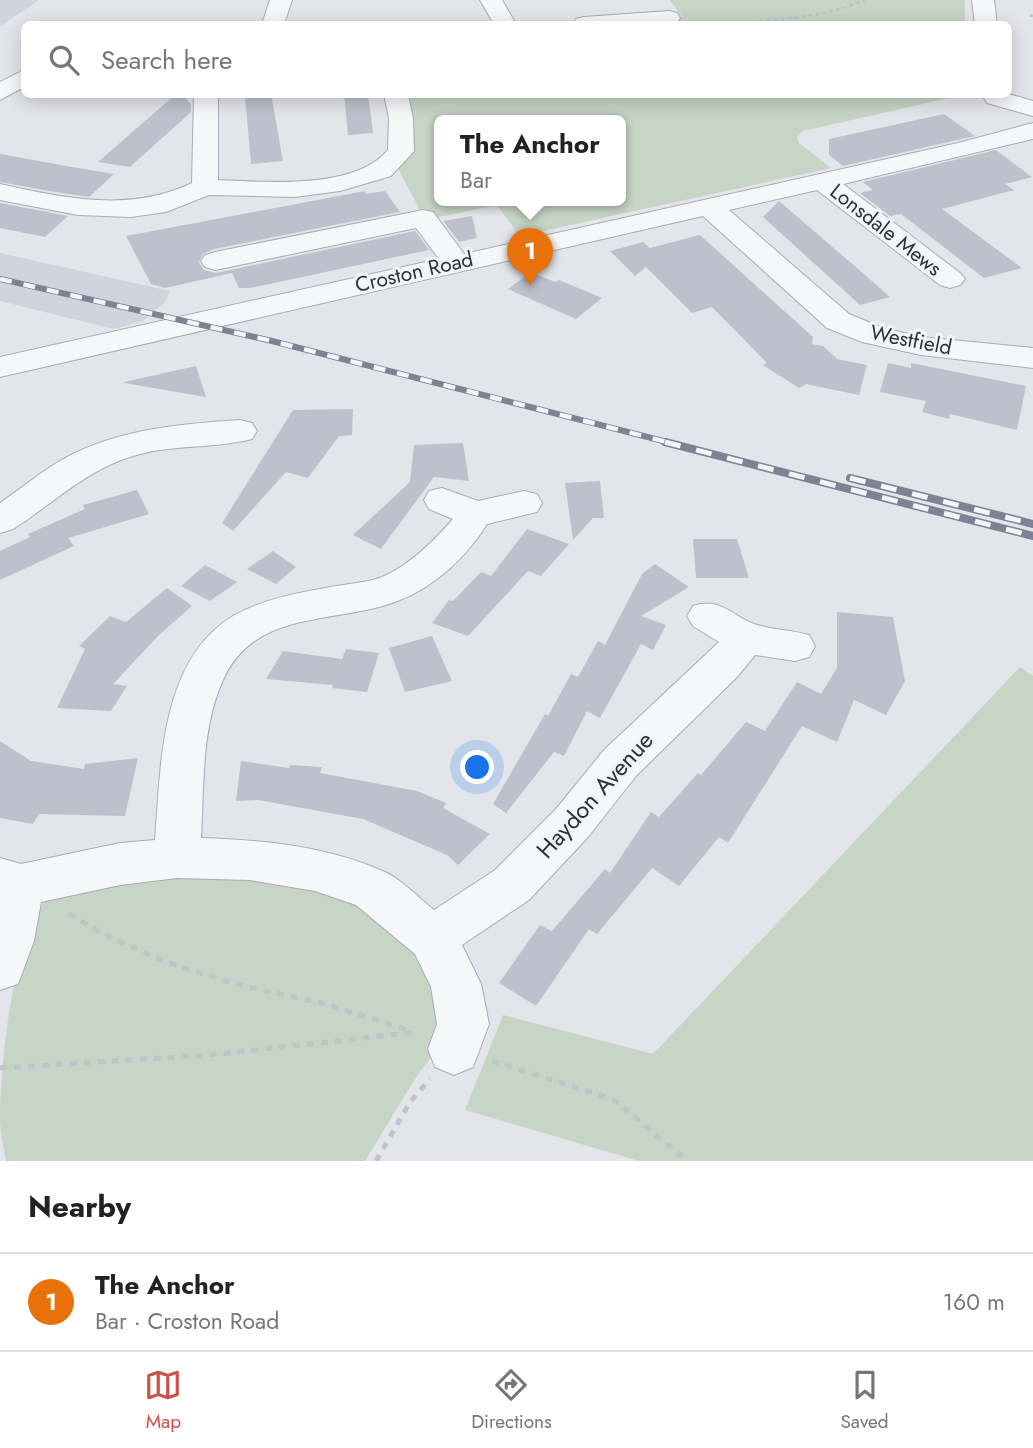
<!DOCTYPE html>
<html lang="en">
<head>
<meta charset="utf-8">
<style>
  :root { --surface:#fff; --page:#f2f2f2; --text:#222; --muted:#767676; --line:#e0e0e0; --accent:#cb514d }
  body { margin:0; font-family:Jost,sans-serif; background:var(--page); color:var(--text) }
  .you { position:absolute; left:478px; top:768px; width:24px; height:24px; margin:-18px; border:5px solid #fff; border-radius:50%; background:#1a73e8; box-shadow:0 0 0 10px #1a73e833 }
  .badge { display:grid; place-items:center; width:46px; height:46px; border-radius:50%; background:var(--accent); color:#fff; font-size:23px; font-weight:700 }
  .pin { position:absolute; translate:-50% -58px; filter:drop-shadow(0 2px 4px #0008) }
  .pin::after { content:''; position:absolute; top:37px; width:24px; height:21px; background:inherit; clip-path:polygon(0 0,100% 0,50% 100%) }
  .popup { position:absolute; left:434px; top:115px; width:192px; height:91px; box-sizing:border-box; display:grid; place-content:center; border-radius:10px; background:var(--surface); filter:drop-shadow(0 2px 5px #0005); font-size:23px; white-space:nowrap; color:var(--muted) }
  .popup b { font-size:26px; color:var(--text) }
  .popup::after { content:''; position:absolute; left:50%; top:100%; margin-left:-14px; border:14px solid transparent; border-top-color:var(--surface) }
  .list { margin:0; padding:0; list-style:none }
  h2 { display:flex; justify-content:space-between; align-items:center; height:91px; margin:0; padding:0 28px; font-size:30px }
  h2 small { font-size:23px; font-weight:400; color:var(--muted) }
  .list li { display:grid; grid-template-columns:46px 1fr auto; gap:21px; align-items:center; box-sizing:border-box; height:98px; padding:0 28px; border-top:2px solid var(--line) }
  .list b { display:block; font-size:26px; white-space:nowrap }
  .list p { margin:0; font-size:23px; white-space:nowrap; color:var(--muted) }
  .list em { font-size:23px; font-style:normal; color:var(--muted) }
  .icon { flex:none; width:38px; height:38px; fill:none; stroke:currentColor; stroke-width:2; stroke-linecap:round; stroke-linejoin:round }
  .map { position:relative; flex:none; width:1033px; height:1161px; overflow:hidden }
  .search { position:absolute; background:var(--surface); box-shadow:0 4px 18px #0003; left:21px; right:21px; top:21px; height:77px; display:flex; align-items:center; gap:18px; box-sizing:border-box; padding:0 24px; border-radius:10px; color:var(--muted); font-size:26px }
  .sheet { height:189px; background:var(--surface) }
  nav { display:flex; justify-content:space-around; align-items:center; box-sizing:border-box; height:98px; border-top:2px solid var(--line); background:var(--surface); font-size:19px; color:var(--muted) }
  nav a { display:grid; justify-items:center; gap:4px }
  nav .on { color:var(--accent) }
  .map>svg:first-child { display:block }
  .built { fill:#d2d4dd }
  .green { fill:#c6d5c5; fill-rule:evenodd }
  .building { fill:#bec0cb }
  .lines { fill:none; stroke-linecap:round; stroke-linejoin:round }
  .minor-casing { stroke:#a9abb5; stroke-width:2 }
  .path-far1 { stroke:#c1c3ca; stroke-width:2.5; stroke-dasharray:3.5 3.5; stroke-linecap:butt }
  .path { stroke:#c1c3ca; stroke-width:5; stroke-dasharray:7 7; stroke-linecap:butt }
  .minor { fill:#f6f7f9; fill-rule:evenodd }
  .rail-far1-casing { stroke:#7d8294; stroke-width:6 }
  .rail-casing { stroke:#7d8294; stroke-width:8 }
  .rail-far1 { stroke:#f3f5f8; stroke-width:4.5; stroke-dasharray:12; stroke-linecap:butt }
  .rail { stroke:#f3f5f8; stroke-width:5; stroke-dasharray:16; stroke-linecap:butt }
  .labels { text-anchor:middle; stroke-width:6; stroke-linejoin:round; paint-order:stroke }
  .far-street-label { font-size:21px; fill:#2c3043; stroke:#f3f5f8 }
  .street-label { font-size:24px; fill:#2c3043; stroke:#f3f5f8 }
</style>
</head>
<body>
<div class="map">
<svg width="1033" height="1161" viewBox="0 0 1033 1161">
  <rect width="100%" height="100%" fill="#e4e5eb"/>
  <path class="built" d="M0,0H39L0,26Z
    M0,253L170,291L165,302L143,321L114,329L0,301Z"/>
  <path class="green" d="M670,0H965V24H584L682,17Z
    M404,95H963L803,131L797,137L799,143L831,168L520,236L497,205L425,220L397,166ZM439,120H621V200H439Z
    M1020,667L1033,676V1161H639L465,1110L503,1015L653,1054Z
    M232,873L306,881L366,904L422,960L435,983L441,1043L415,1079L365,1161H6C4,1149 1,1136 0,1123C0,1064 12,933 54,889Z"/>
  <path class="building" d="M176,94H182L191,104V112L130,167L98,162Z
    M271,94L283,161L251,164L245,96Z
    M344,94H368L373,133L348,135Z
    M944,114L975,136L843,166L829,155V139Z
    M996,150L1032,177L1005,184L1014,190L942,209L1022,268L984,278L901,214L890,216L860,193L873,190L863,182Z
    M0,154L72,167L114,174L89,197L49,191L0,182Z
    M365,191L366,194L385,191L400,212L214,249L203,254L199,262L204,270L216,273L415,231L429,250L250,288H239L232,273L165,288L151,284L126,236Z
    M779,201L865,275L890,297L860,305L763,217Z
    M0,203L68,216L45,237L0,228Z
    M472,216L477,238L459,242L443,221Z
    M700,235L813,337L812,344L823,346L837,359L867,365L859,395L806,384L799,388L763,365L767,363L712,307L692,313L646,267L635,276L610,251L643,242L650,248Z
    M531,272L555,282L559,280L602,298L576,319L508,289Z
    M888,363L911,368V363L1026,386L1017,430L950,414L949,419L922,412L926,401L880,392Z
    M196,366L206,397L124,383V382Z
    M353,409L352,435L339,436L308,478L286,472L233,531L222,523L293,410Z
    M463,443L469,481L434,477L381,549L353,535L410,482L414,445Z
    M600,481L604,518H593L573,540L565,483Z
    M137,490L149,514L68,538L74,546L0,580V551L30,537L28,534L85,509L83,505Z
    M527,529L569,544L541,576L528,571L468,636L432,623L449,600L453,601L481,572L491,576Z
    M693,539H737L749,578H696Z
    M273,551L296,567L276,584L247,569Z
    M655,564L689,587L641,616L666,625L653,650L641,644L600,718L587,711L564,756L554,752L506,813L493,804L545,714L548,716L571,674L578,677L598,641L605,645L642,574Z
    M205,565L237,582L210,601L181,586Z
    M167,588L192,606L159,635L113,684L127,686L111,711L57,708L85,649L79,646L110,616L126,622Z
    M837,612L893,617L905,681L886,715L854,700L837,742L802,726L728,843L719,837L679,886L652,868L597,934L589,929L536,1006L499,983L540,925L552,931L605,869L610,873L651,812L659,817L698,773L701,775L746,722L765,731L797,682L821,694L837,668Z
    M432,636L452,681L405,692L389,648Z
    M346,649L379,653L367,692L332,688L333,685L266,679L283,651L342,659Z
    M0,741L31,761L84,769L85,764L138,758L125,816L39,814L33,824L0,818Z
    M241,761L289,768L290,765L322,767L320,773L417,791L446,803L443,808L490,834L458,865L447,855L363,819L258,800L236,801Z"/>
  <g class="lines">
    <g class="minor-casing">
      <path id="minor" d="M270,0H292L284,24H262Z
        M480,0H502L516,24H494Z
        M972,0H994L997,24H975Z
        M669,11L677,13L680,18L677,23L573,24L576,19L584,17Z
        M24,70V87L0,100V82Z
        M194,94H218V180C266,182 355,190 388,150L389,119L384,94H408L413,119L414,151L391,176L340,191L295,197L209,195L166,212L131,217L78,215L0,200V184C64,198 130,213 192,183Z
        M986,94H1009L1033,101V116L987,103L984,98Z
        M1033,123V139L843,184L960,273L965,279L960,285L950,288L940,285L817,190L729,210L849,314L883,328L921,337L1033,348V368L921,355L862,342L827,328L703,216L0,377V357L439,259L416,228L215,270L205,267L201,261L205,255L215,252L423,210L433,212L464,254L958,143Z
        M240,420L252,423L257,431L252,439C213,449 172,444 133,456C86,470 54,503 13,529L0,533V503C22,488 43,470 67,457C120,429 181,424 240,420Z
        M442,488L478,501L524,491L537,494L542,503L537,512L487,524C467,556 436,586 400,600C340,625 255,607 223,680C201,728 204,787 201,838C264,840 329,846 387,873C403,881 419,898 434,910L495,870L556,809L604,750L719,642L693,626L687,616L693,606C721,597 730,615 754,624C772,630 792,630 809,635L815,646L809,657L795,661L755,655L738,676L636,776L588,837L529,900L462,945L481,984L489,1024L473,1067L454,1075L435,1067L428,1049L437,1024L431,987L415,954L356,905L315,891L250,880L177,878L120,885L41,902L34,941L18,984L0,990V858L21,864L120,843L155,840C161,765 160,660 233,616C259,601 291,594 320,589C337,585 356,584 373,580C403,572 433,542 453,519L429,509L424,500L429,491Z"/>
    </g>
    <path class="path-far1" d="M1030,15L1033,16
      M697,24C753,21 813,22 865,0"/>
    <path class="path" d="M69,914L105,935L166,962L236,984L329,1005L410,1031
      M492,1061L613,1099L687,1161
      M0,1068L210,1055L418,1032
      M376,1161L410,1102L430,1079"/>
    <use href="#minor" class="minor"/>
    <g class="rail-far1-casing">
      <path id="rail-far1" d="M0,279L272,341L671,443"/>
    </g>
    <g class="rail-casing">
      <path id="rail" d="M665,442L1033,536
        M850,478L1033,524"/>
    </g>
    <use href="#rail-far1" class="rail-far1"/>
    <use href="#rail" class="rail"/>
  </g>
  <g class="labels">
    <g class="far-street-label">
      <text transform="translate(886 230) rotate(38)" y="7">Lonsdale Mews</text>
      <text transform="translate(414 272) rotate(-13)" y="7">Croston Road</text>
      <text transform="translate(911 340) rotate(11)" y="7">Westfield</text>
    </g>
    <g class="street-label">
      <text transform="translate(595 795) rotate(-48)" y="8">Haydon Avenue</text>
    </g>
  </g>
</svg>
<div class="you"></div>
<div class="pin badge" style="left:530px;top:286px;background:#e8710a">1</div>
<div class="popup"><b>The Anchor</b>Bar</div>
<div class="search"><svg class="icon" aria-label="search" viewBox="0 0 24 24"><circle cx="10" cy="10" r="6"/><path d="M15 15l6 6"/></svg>Search here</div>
</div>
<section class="sheet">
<h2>Nearby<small></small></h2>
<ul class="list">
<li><span class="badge" style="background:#e8710a">1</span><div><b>The Anchor</b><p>Bar · Croston Road</p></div><em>160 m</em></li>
</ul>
</section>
<nav>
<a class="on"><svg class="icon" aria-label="map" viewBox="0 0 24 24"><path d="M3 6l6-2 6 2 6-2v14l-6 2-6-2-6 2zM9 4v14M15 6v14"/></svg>Map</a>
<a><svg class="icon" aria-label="directions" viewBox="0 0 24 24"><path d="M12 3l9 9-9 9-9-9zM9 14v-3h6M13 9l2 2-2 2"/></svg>Directions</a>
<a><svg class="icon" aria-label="saved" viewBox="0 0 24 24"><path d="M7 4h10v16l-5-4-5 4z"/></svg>Saved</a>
</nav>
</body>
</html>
